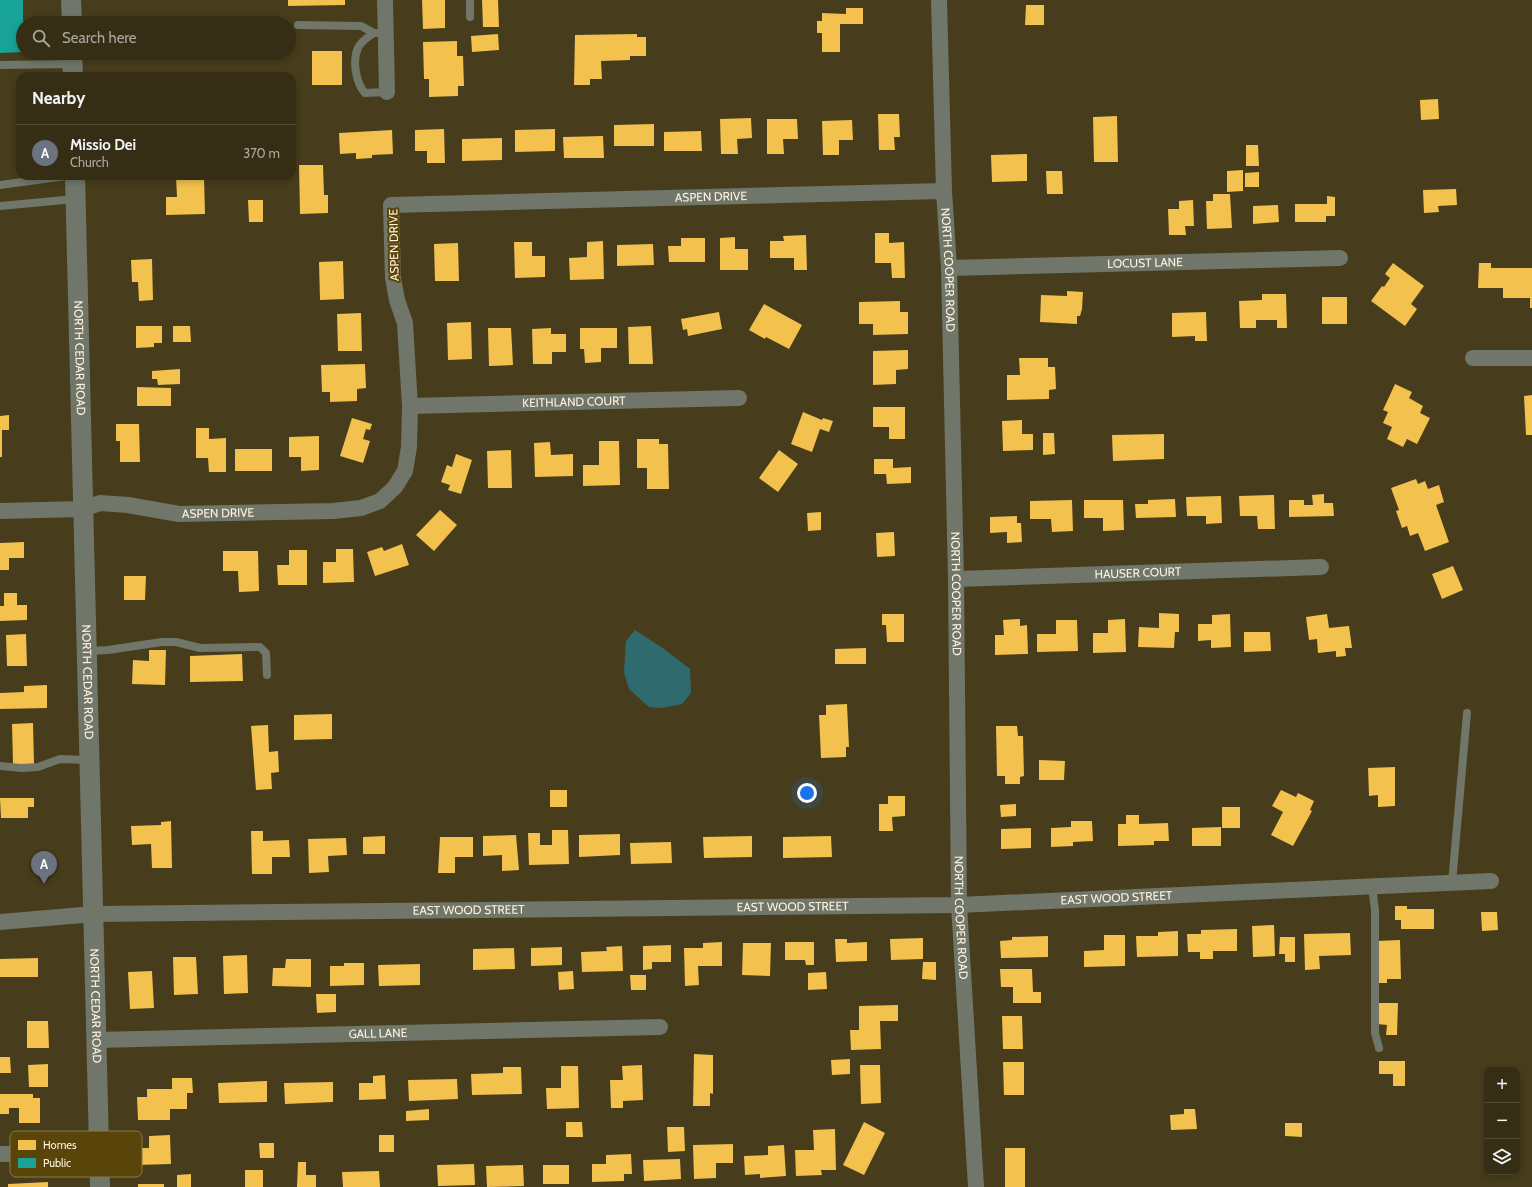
<!DOCTYPE html>
<html lang="en">
<head>
<meta charset="utf-8">
<style>
  :root { --surface:#352d14; --page:#3d351d; --text:#f1f3f6; --muted:#aaa8a0; --line:#4f4934; --accent:#8bbbb9 }
  body { margin:0; font-family:Cabin,sans-serif; background:var(--page); color:var(--text) }
  .controls { position:absolute; right:12px; bottom:12px; display:grid; overflow:hidden; border-radius:8px; box-shadow:0 2px 6px #0003 }
  .controls button { width:36px; height:36px; display:grid; place-items:center; padding:0; border:0; border-bottom:1px solid var(--line); background:var(--surface); color:var(--text); font:20px sans-serif }
  .you { position:absolute; left:807px; top:793px; width:14px; height:14px; margin:-10px; border:3px solid #fff; border-radius:50%; background:#1a73e8; box-shadow:0 0 0 6px #1a73e833 }
  .badge { display:grid; place-items:center; width:26px; height:26px; border-radius:50%; background:var(--accent); color:#fff; font-size:13px; font-weight:700 }
  .pin { position:absolute; translate:-50% -33px; filter:drop-shadow(0 1px 2px #0008) }
  .pin::after { content:''; position:absolute; top:21px; width:14px; height:12px; background:inherit; clip-path:polygon(0 0,100% 0,50% 100%) }
  .list { margin:0; padding:0; list-style:none }
  h2 { display:flex; justify-content:space-between; align-items:center; height:52px; margin:0; padding:0 16px; font-size:17px }
  h2 small { font-size:13px; font-weight:400; color:var(--muted) }
  .list li { display:grid; grid-template-columns:26px 1fr auto; gap:12px; align-items:center; box-sizing:border-box; height:56px; padding:0 16px; border-top:1px solid var(--line) }
  .list b { display:block; font-size:15px; white-space:nowrap }
  .list p { margin:0; font-size:13px; white-space:nowrap; color:var(--muted) }
  .list em { font-size:13px; font-style:normal; color:var(--muted) }
  .icon { flex:none; width:22px; height:22px; fill:none; stroke:currentColor; stroke-width:2; stroke-linecap:round; stroke-linejoin:round }
  .map { position:relative; flex:none; width:1532px; height:1187px; overflow:hidden }
  .search { position:absolute; background:var(--surface); box-shadow:0 2px 6px #0003; left:16px; top:16px; width:280px; height:44px; display:flex; align-items:center; gap:10px; box-sizing:border-box; padding:0 14px; border-radius:22px; color:var(--muted); font-size:15px }
  .panel { position:absolute; background:var(--surface); box-shadow:0 2px 6px #0003; left:16px; top:72px; width:280px; height:108px; border-radius:12px }
  .map>svg:first-child { display:block }
  .water { fill:#2e6a6e }
  .homes { fill:#f2c14e }
  .public { fill:#17a398 }
  .lines { fill:none; stroke-linecap:round; stroke-linejoin:round }
  .service { stroke:#70766a; stroke-width:8 }
  .minor { stroke:#70766a; stroke-width:16 }
  .tertiary { stroke:#70766a; stroke-width:20 }
  .labels { text-anchor:middle; stroke-width:4; stroke-linejoin:round; paint-order:stroke }
  .street-label { font-size:12px; fill:#fdf3df; stroke:#594409 }
  .key { fill:#594409; stroke:#8a7949; stroke-width:1 }
  .key-label { font-size:11px; fill:#fdf3df }
</style>
</head>
<body>
<div class="map">
<svg width="1532" height="1187" viewBox="0 0 1532 1187">
  <rect width="100%" height="100%" fill="#473c1b"/>
  <path class="water" d="M635,630L664,649L690,669L691,693L682,704L661,708L649,707L629,689L624,673L626,641Z"/>
  <path class="homes" d="M288,0H345V5L288,6Z
    M422,0H445V28L423,29Z
    M482,0H498L499,27H483Z
    M1026,5H1044V25H1025Z
    M846,8H863V24H840V52H822V33H817V21H822V13L846,14Z
    M498,34L499,50L472,52L471,36Z
    M637,34V37H646V56H630V60L601,61L602,79H590V85H574L575,35Z
    M457,41V56H463L464,86H458V96L429,97V79H424L423,42Z
    M312,51H342V85H312Z
    M1438,99L1439,119L1421,120L1420,100Z
    M878,114H899L900,137H894L895,150H879Z
    M1117,116L1118,162H1094L1093,117Z
    M751,118L752,138L737,139L738,154H721L720,119Z
    M767,119H797L798,139H783L784,154H767Z
    M852,120L853,140H839V155H823L822,121Z
    M654,124V146H614V125Z
    M444,129L445,163H427V151H415V130Z
    M555,129V151L515,152V130Z
    M392,130L393,154L372,155V158L356,159V153L340,154L339,133Z
    M701,131L702,151H664V132Z
    M603,136L604,158H564L563,137Z
    M502,138V160L462,161V139Z
    M1246,145H1258L1259,166H1246Z
    M1027,154V181L992,182L991,155Z
    M299,165H323L324,195H328V213L300,214Z
    M1243,170V191L1227,192V171Z
    M1046,171H1062L1063,194H1047Z
    M1259,172V187H1245V173Z
    M176,176H204L205,214L166,215V197H177Z
    M1456,189L1457,205L1438,206L1439,212L1424,213L1423,190Z
    M1213,194H1230L1232,228L1207,229L1206,201H1213Z
    M1327,196L1335,197V216H1326V222H1295V204H1327Z
    M248,200H263V222H249Z
    M1193,200L1194,226H1185L1186,235H1169L1168,209H1179V201Z
    M1278,205L1279,222L1253,224V206Z
    M875,233H889V243L904,242L905,278H892L891,263H875Z
    M806,235L807,270H794V258H770V241H784L783,236Z
    M735,237V249H748V270H720V238Z
    M681,238H705V262H669L668,246H681Z
    M603,241L604,279L570,280L569,258L587,257V242Z
    M514,242H532V256H545V277L515,278Z
    M458,243L459,281H435L434,244Z
    M653,244L654,265L617,266V245Z
    M152,259L153,300L139,301L138,282H132L131,260Z
    M343,261L344,299L320,300L319,262Z
    M1393,263L1424,286L1411,304L1417,309L1405,326L1371,301L1382,286L1384,287L1390,278L1385,274Z
    M1479,263H1491V268H1532V308H1530V298H1503V288H1478Z
    M1067,291L1083,292L1082,309L1080,316H1077V324L1040,322L1041,295L1067,296Z
    M1262,294H1286L1287,328H1277V320H1256V328H1240L1239,301L1262,300Z
    M1322,297H1347V324H1322Z
    M900,301V312H908V334L873,335V324H859V302Z
    M764,304L802,325L789,349L766,337L765,339L749,330Z
    M719,312L722,329L688,336L687,329L683,330L681,319Z
    M1206,312L1207,341H1195V336L1172,337V313Z
    M361,313L362,351H338L337,314Z
    M471,322L472,359L448,360L447,323Z
    M136,326H162V343H154V347L136,348Z
    M173,326H190L191,342H173Z
    M651,326L653,364H629L628,327Z
    M488,328H511L513,365L489,366Z
    M551,328V334H566V352H552V364H533L532,329Z
    M580,328H617V348H601V362L585,363L584,349H580Z
    M908,350V369L896,370V384L873,385V351Z
    M1019,358H1048V367H1055L1056,389L1049,390V399L1007,400V375H1020Z
    M365,364L366,388L357,389V401L330,402V392H322L321,365Z
    M180,369V384L158,385L157,379H152V371Z
    M1395,384L1412,392L1409,398L1423,406L1420,413L1430,418L1417,444L1407,439L1403,447L1387,439L1392,427L1383,423L1388,412L1383,410Z
    M137,387L171,388V406H137Z
    M1532,395V435H1526L1524,396Z
    M873,407H905V439H889V427H873Z
    M803,412L822,420L823,418L833,421L829,432L820,429L812,452L791,444Z
    M9,415V430H2V457H0V416Z
    M352,418L372,424L370,430L366,429L363,439L370,441L363,463L340,456Z
    M1022,420V434H1033V450L1003,451L1002,421Z
    M116,424H139L140,462H120V441H116Z
    M196,428H209V439L226,438V472H209L208,458H196Z
    M1043,433H1054L1055,454L1043,455Z
    M1164,434V459L1113,461L1112,435Z
    M319,436V470L301,471V457H289V437Z
    M637,439H659V444H668L669,489H647V468H637Z
    M599,441H619L620,485L583,486V465H599Z
    M550,442L551,455L573,454V476L535,477L534,443Z
    M235,449H272V471H235Z
    M511,450L512,488H488L487,451Z
    M779,450L798,464L778,492L759,478Z
    M456,454L472,460L461,494L448,490L450,485L441,482L447,465L452,467Z
    M874,459H893V468L911,467V483L887,484L886,474H874Z
    M1416,479L1418,484L1425,481L1428,489L1439,485L1444,502L1436,505L1449,542L1425,551L1418,533L1410,536L1407,526L1402,528L1396,511L1399,510L1391,488Z
    M1324,494V503H1333L1334,516L1289,517V500H1304V505H1313L1312,495Z
    M1274,495L1275,529H1258L1257,516H1240L1239,496Z
    M1221,496L1222,523L1206,524V516H1187L1186,497Z
    M1175,499L1176,517L1136,518L1135,504H1148V500Z
    M1072,500L1073,531L1052,532L1051,519H1030V501Z
    M1084,500H1123L1124,530L1103,531V518H1084Z
    M440,510L457,525L434,551L416,535Z
    M821,512V530L808,531L807,513Z
    M1017,516V523H1021L1022,542L1007,543V532L990,533V517Z
    M894,532L895,556L877,557L876,533Z
    M24,542V558H9V570H0V543Z
    M402,544L409,565L375,576L367,552L382,547L384,551Z
    M336,549H353L354,582L323,583V562H336Z
    M289,550H307V585H278L277,565H289Z
    M223,551H258L259,591L239,592L238,571H223Z
    M1453,566L1463,590L1442,599L1432,574Z
    M124,576H146L145,600H124Z
    M4,593H17V605H27V620L0,621V606H4Z
    M1159,613L1179,614V632H1175L1174,648L1138,647L1139,627L1159,628Z
    M882,614H904V642H887L886,625H882Z
    M1230,614L1231,647L1211,648V640L1198,641V624H1212V615Z
    M1327,614L1329,628L1349,626L1352,648H1345L1346,656L1336,657V651L1318,653L1317,639L1309,640L1306,617Z
    M1020,619V626L1027,625L1028,654L995,655V635H1004L1003,620Z
    M1125,619L1126,652L1093,653V633H1108V620Z
    M1056,620H1077L1078,651L1037,652V634H1056Z
    M1244,632H1270L1271,651L1244,652Z
    M26,634L27,666H7L6,635Z
    M866,648V664H835V649Z
    M149,650H166L165,685L132,684L133,660L149,661Z
    M242,654L243,681L190,682V656Z
    M47,685V708L0,709V693L24,692V686Z
    M847,704L849,747H846V757L821,758L819,715H826V705Z
    M332,714V739L294,740V715Z
    M33,723L34,764H13L12,724Z
    M268,725L269,752L278,751L279,772L271,773L272,789L256,790L251,726Z
    M996,726H1017L1018,736H1023L1024,776L1020,777V784H1005V776H997Z
    M1039,760L1065,761L1064,780H1039Z
    M1395,767V806L1378,807V795L1369,796L1368,768Z
    M550,790H567V807H550Z
    M1281,790L1296,797L1298,793L1314,801L1310,810L1312,811L1293,846L1271,835L1283,812L1272,806Z
    M888,796H905V816L892,817L893,831H879V804H888Z
    M0,798H34V807H28V818H1Z
    M1016,804V816L1001,817L1000,805Z
    M1222,807H1240V828H1222Z
    M1126,815H1139V824L1168,823L1169,841H1154V845L1118,846V824H1126Z
    M171,821L172,868H152L151,844L132,845L131,826L161,825V822Z
    M1071,821H1092L1093,841L1073,842V846L1051,847V828L1071,827Z
    M1221,827V846H1192V828Z
    M1031,828V848L1001,849V829Z
    M552,830H568L569,864L529,865L528,833H540V845H552Z
    M251,831H263V841L289,840L290,857H272V874H252Z
    M620,834V855L579,857V835Z
    M516,835L519,870L502,871V855L483,856V836Z
    M385,836V854H363V837Z
    M752,836V857L704,858L703,837Z
    M831,836L832,857L783,858V837Z
    M440,837H473V857H455V873H438Z
    M346,838L347,855L328,856L329,872L309,873L308,839Z
    M671,842L672,863L631,864L630,843Z
    M1395,906H1407V909H1434V929H1401V920H1395Z
    M1481,912H1497L1498,930L1482,931Z
    M1274,925L1275,956L1253,957L1252,926Z
    M1237,929V951H1213V959H1200V952H1188L1187,934H1201V930Z
    M1178,931V956L1137,957L1136,936H1158V932Z
    M1350,933L1351,955L1319,956L1320,969L1305,970L1304,934Z
    M1104,935H1125V966L1084,967V951L1104,950Z
    M1048,936V957L1001,958L1000,941L1012,940V937Z
    M1280,937H1295V962H1285V954H1279Z
    M923,938V959L891,960L890,939Z
    M835,939H847V943L867,942V961L836,962Z
    M1400,940L1401,979H1387V983H1376V941Z
    M722,942V966H698L699,985L685,986L684,948H703V943Z
    M785,942H814V965H806L805,960H785Z
    M743,943H771L770,976L742,975Z
    M671,945V962H652V969L643,970V946Z
    M622,946L623,971L582,972L581,952L607,951L606,947Z
    M562,947V965L531,966V948Z
    M514,948L515,969L473,970V949Z
    M247,955L248,993L224,994L223,956Z
    M173,957H196L198,994L174,995Z
    M38,958V977H0V959Z
    M286,959H311V987L272,986L273,968H285Z
    M923,962H936V980L922,979Z
    M344,963H364V985L330,986V966H344Z
    M420,964V985L379,986L378,965Z
    M1000,969H1032L1033,992H1041V1003H1013V987H1001Z
    M152,971L154,1008L130,1009L128,972Z
    M573,971L574,989L559,990L558,972Z
    M826,972L827,989L808,990V973Z
    M630,975H646V990H631Z
    M316,994H336V1012L317,1013Z
    M1378,1003H1398L1397,1035H1386L1387,1025L1377,1024Z
    M898,1005V1021H880L881,1049L851,1050L850,1030H859V1006Z
    M1002,1016H1022L1023,1049H1003Z
    M27,1021H48L49,1048H27Z
    M694,1054L713,1055V1094L710,1093V1106H693Z
    M0,1057H10L11,1073H0Z
    M850,1059V1074L832,1075L831,1060Z
    M1379,1061H1405V1086H1393V1074H1379Z
    M1003,1062H1024V1095H1004Z
    M48,1064V1087H29L28,1065Z
    M642,1065L643,1100L623,1101V1108H611L610,1080H623L622,1066Z
    M860,1065H880L881,1103L861,1104Z
    M561,1066H578L579,1108L547,1109L546,1088H561Z
    M503,1067H521L522,1094L472,1095L471,1074L503,1073Z
    M385,1075L386,1099L359,1100V1083H373V1076Z
    M172,1078H192L193,1093H187V1109H170V1120H138L137,1097H147V1089H172Z
    M457,1079L458,1099L409,1101L408,1080Z
    M267,1081V1102L219,1103L218,1083Z
    M333,1082V1102L285,1104L284,1083Z
    M0,1094H33V1098H40V1123H19V1108H9V1114H0Z
    M429,1109V1120L406,1121V1111Z
    M1184,1109H1195L1197,1129L1171,1130L1170,1115L1184,1114Z
    M566,1122H582L583,1137H566Z
    M864,1122L885,1133L864,1175L843,1165Z
    M1285,1123H1302V1137L1285,1136Z
    M667,1127H684L685,1151L668,1152Z
    M835,1129L836,1170H821L822,1175L796,1176L795,1150H814L813,1130Z
    M170,1135L171,1164L136,1165V1148H149V1136Z
    M379,1135H394V1152H379Z
    M259,1143H274V1158H260Z
    M733,1144V1163H716V1178L694,1179L693,1145Z
    M784,1145L786,1176L760,1178V1174L745,1175L744,1156L768,1155V1146Z
    M1005,1148H1025V1187H1005Z
    M631,1154L632,1174H624V1181L592,1182V1164H606V1155Z
    M680,1159L681,1179L644,1181L643,1160Z
    M298,1162H306V1175H316V1187H297Z
    M474,1164L475,1185L438,1186L437,1165Z
    M523,1165L524,1186L487,1187L486,1166Z
    M543,1165H569V1184H543Z
    M245,1170H263V1187H245Z
    M379,1171L380,1187H343L342,1172Z
    M191,1174V1187H177V1175Z
    M48,1182V1187H8V1184Z
    M138,1184H164V1187H138Z"/>
  <path class="public" d="M0,0H23V21H27V23H23V52L0,53Z"/>
  <g class="lines">
    <path class="service" d="M470,0V17
      M298,25L361,26L374,33H377
      M374,33C368,37 361,41 358,48C352,61 356,83 365,93L387,92
      M0,65L72,64
      M0,185L66,176
      M0,206L75,199
      M87,651L108,650L162,642H176L200,648L260,647L266,653L267,675
      M0,766L21,768L38,767L60,759L90,760
      M1452,883L1467,713
      M1372,886L1375,910V1033L1379,1048"/>
    <g class="minor">
      <path d="M385,0L387,92"/>
      <path id="s1" d="M939,0L944,191L949,268L956,579L959,905L976,1187"/>
      <path id="s2" d="M949,268L1340,258"/>
      <path d="M1473,358H1532"/>
      <path id="s3" d="M410,406L739,398"/>
      <path id="s4" d="M0,511L83,509L100,503L128,505L179,514L333,511L361,508L380,501L395,487L405,471L409,447L410,406L405,323L397,300L393,278L391,205L944,191"/>
      <path id="s5" d="M956,579L1321,567"/>
      <path id="s6" d="M0,922L94,914L959,905L1491,881"/>
      <path id="s7" d="M96,1040L660,1027"/>
      <path d="M0,1154L99,1153"/>
    </g>
    <g class="tertiary">
      <path d="M71,0L72,23"/>
      <path d="M72,53L73,76"/>
      <path id="s8" d="M75,176L100,1187"/>
    </g>
  </g>
  <g class="labels">
    <g class="street-label">
      <text dy="4" stroke="none"><textPath href="#s4" startOffset="1011">ASPEN DRIVE</textPath></text>
      <text transform="translate(394 245) rotate(-91)" y="4">ASPEN DRIVE</text>
      <text dy="4" stroke="none"><textPath href="#s2" startOffset="196">LOCUST LANE</textPath></text>
      <text dy="4" stroke="none"><textPath href="#s1" startOffset="270">NORTH COOPER ROAD</textPath></text>
      <text dy="4" stroke="none"><textPath href="#s8" startOffset="182">NORTH CEDAR ROAD</textPath></text>
      <text dy="4" stroke="none"><textPath href="#s3" startOffset="164">KEITHLAND COURT</textPath></text>
      <text dy="4" stroke="none"><textPath href="#s4" startOffset="220">ASPEN DRIVE</textPath></text>
      <text dy="4" stroke="none"><textPath href="#s5" startOffset="182">HAUSER COURT</textPath></text>
      <text dy="4" stroke="none"><textPath href="#s1" startOffset="594">NORTH COOPER ROAD</textPath></text>
      <text dy="4" stroke="none"><textPath href="#s8" startOffset="506">NORTH CEDAR ROAD</textPath></text>
      <text dy="4" stroke="none"><textPath href="#s6" startOffset="1117">EAST WOOD STREET</textPath></text>
      <text dy="4" stroke="none"><textPath href="#s6" startOffset="793">EAST WOOD STREET</textPath></text>
      <text dy="4" stroke="none"><textPath href="#s6" startOffset="469">EAST WOOD STREET</textPath></text>
      <text dy="4" stroke="none"><textPath href="#s1" startOffset="918">NORTH COOPER ROAD</textPath></text>
      <text dy="4" stroke="none"><textPath href="#s8" startOffset="830">NORTH CEDAR ROAD</textPath></text>
      <text dy="4" stroke="none"><textPath href="#s7" startOffset="282">GALL LANE</textPath></text>
    </g>
  </g>
  <rect x="10" y="1131" width="132" height="46" rx="6" class="key"/>
  <rect x="18" y="1140" width="18" height="10" fill="#f2c14e"/>
  <rect x="18" y="1158" width="18" height="10" fill="#17a398"/>
  <g class="key-label">
    <text x="43" y="1149">Homes</text>
    <text x="43" y="1167">Public</text>
  </g>
</svg>
<div class="controls">
<button>+</button>
<button>−</button>
<button><svg class="icon" aria-label="layers" viewBox="0 0 24 24"><path d="M12 4l9 5-9 5-9-5zM3 14l9 5 9-5"/></svg></button>
</div>
<div class="you"></div>
<div class="pin badge" style="left:44px;top:884px;background:#6b7280">A</div>
<div class="search"><svg class="icon" aria-label="search" viewBox="0 0 24 24"><circle cx="10" cy="10" r="6"/><path d="M15 15l6 6"/></svg>Search here</div>
<section class="panel">
<h2>Nearby<small></small></h2>
<ul class="list">
<li><span class="badge" style="background:#6b7280">A</span><div><b>Missio Dei</b><p>Church</p></div><em>370 m</em></li>
</ul>
</section>
</div>
</body>
</html>
